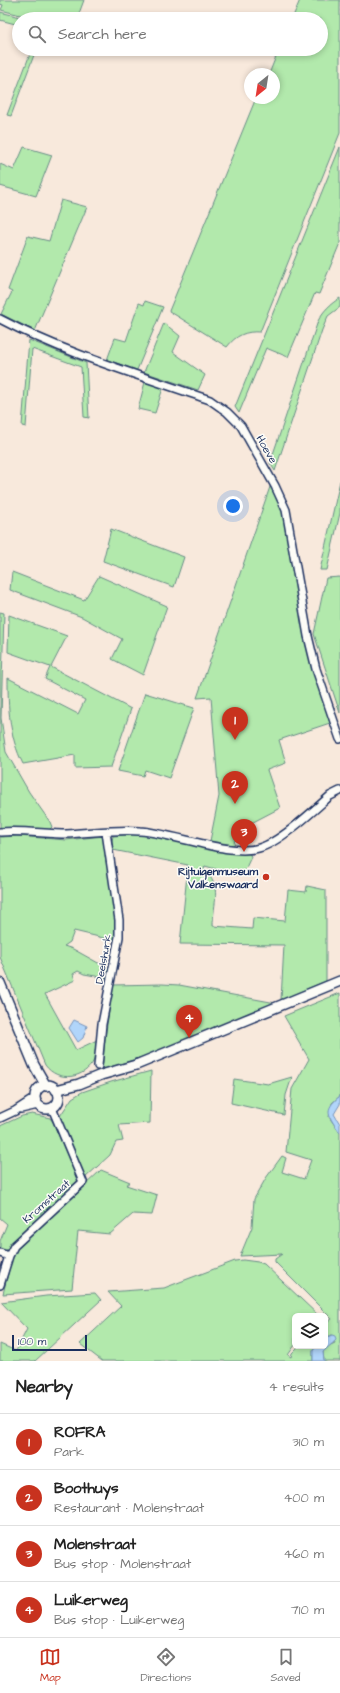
<!DOCTYPE html>
<html lang="en">
<head>
<meta charset="utf-8">
<style>
  :root { --surface:#fff; --page:#f2f2f2; --text:#222; --muted:#767676; --line:#e0e0e0; --accent:#c8321e }
  body { margin:0; font-family:"Architects Daughter",sans-serif; background:var(--page); color:var(--text) }
  .controls { position:absolute; right:12px; bottom:12px; display:grid; overflow:hidden; border-radius:6px; box-shadow:0 2px 6px #0003 }
  .controls button { width:36px; height:36px; display:grid; place-items:center; padding:0; border:0; border-bottom:1px solid var(--line); background:var(--surface); color:var(--text); font:20px sans-serif }
  .compass { position:absolute; left:244px; top:68px; width:36px; height:36px; border-radius:50%; background:var(--surface); box-shadow:0 2px 6px #0003; rotate:210deg }
  .scale { position:absolute; left:12px; bottom:10px; width:75px; box-sizing:border-box; padding-left:4px; border:2px solid #1b2f5e; border-top:0; font-size:11px; line-height:14px; white-space:nowrap; color:#1b2f5e; -webkit-text-stroke:3px #fdfcf7; paint-order:stroke }
  .you { position:absolute; left:233px; top:506px; width:14px; height:14px; margin:-10px; border:3px solid #fff; border-radius:50%; background:#1a73e8; box-shadow:0 0 0 6px #1a73e833 }
  .badge { display:grid; place-items:center; width:26px; height:26px; border-radius:50%; background:var(--accent); color:#fff; font-size:13px; font-weight:700 }
  .pin { position:absolute; translate:-50% -33px; filter:drop-shadow(0 1px 2px #0008) }
  .pin::after { content:''; position:absolute; top:21px; width:14px; height:12px; background:inherit; clip-path:polygon(0 0,100% 0,50% 100%) }
  .list { margin:0; padding:0; list-style:none }
  h2 { display:flex; justify-content:space-between; align-items:center; height:52px; margin:0; padding:0 16px; font-size:17px }
  h2 small { font-size:13px; font-weight:400; color:var(--muted) }
  .list li { display:grid; grid-template-columns:26px 1fr auto; gap:12px; align-items:center; box-sizing:border-box; height:56px; padding:0 16px; border-top:1px solid var(--line) }
  .list b { display:block; font-size:15px; white-space:nowrap }
  .list p { margin:0; font-size:13px; white-space:nowrap; color:var(--muted) }
  .list em { font-size:13px; font-style:normal; color:var(--muted) }
  .icon { flex:none; width:22px; height:22px; fill:none; stroke:currentColor; stroke-width:2; stroke-linecap:round; stroke-linejoin:round }
  .map { position:relative; flex:none; width:340px; height:1361px; overflow:hidden }
  .search { position:absolute; background:var(--surface); box-shadow:0 2px 6px #0003; left:12px; right:12px; top:12px; height:44px; display:flex; align-items:center; gap:10px; box-sizing:border-box; padding:0 14px; border-radius:22px; color:var(--muted); font-size:15px }
  .sheet { height:276px; background:var(--surface) }
  nav { display:flex; justify-content:space-around; align-items:center; box-sizing:border-box; height:56px; border-top:1px solid var(--line); background:var(--surface); font-size:11px; color:var(--muted) }
  nav a { display:grid; justify-items:center; gap:2px }
  nav .on { color:var(--accent) }
  .map>svg:first-child { display:block }
  .green { fill:#b2e9ac; stroke:#668c85 }
  .water { fill:#b1d5fa; stroke:#7593bc }
  .lines { fill:none; stroke-linecap:round; stroke-linejoin:round }
  .minor-casing { stroke:#1b2f5e; stroke-width:10 }
  .major-casing { stroke:#1b2f5e; stroke-width:12 }
  .minor { stroke:#fdfcf7; stroke-width:7 }
  .major { stroke:#fdfcf7; stroke-width:9 }
  .poi-dot { fill:#c8321e; stroke:#fdfcf7; stroke-width:1.5 }
  .labels { text-anchor:middle; stroke-width:3; stroke-linejoin:round; paint-order:stroke }
  .street-label { font-size:11px; fill:#1b2f5e; stroke:#fdfcf7 }
  .poi-label { font-size:11px; font-weight:bold; fill:#1b2f5e; stroke:#fdfcf7; text-anchor:end }
</style>
</head>
<body>
<div class="map">
<svg width="340" height="1361" viewBox="0 0 340 1361">
  <rect width="100%" height="100%" fill="#f8e9dc"/>
  <filter id="ink" filterUnits="userSpaceOnUse"><feTurbulence type="fractalNoise" baseFrequency=".025" numOctaves="2"/><feDisplacementMap in="SourceGraphic" scale="8" xChannelSelector="R" yChannelSelector="G"/><feConvolveMatrix kernelMatrix="1 2 1 2 8 2 1 2 1" color-interpolation-filters="sRGB"/></filter>
  <g filter="url(#ink)">
    <path class="green" d="M0,0H84L77,19H36L1,10L3,5L0,4Z
      M300,0H340V133L260,332C246,331 236,335 227,347L169,311L256,98H274V74H269L279,49H321V19H292Z
      M0,12L28,19H19V25L0,20Z
      M30,54L34,55L11,116L7,115Z
      M24,147L52,155L36,196L0,186V164L14,170Z
      M340,147V243L319,294L315,293L288,357L266,348L239,413L235,407Z
      M61,200L87,207L35,331L1,314L12,292L8,290L28,236L49,241Z
      M340,298V307L328,316L322,330L275,471L270,463L318,321C323,311 330,304 340,298Z
      M145,301L163,307L137,370L107,360L115,338L126,341L139,303L144,305Z
      M164,323L180,336L173,352L205,375L198,390L144,372Z
      M29,340L86,363L89,418L84,417L81,367L32,349L26,427L22,426Z
      M145,382L163,388L155,413L138,409Z
      M340,481V513L327,570H320Z
      M271,484L281,506L286,526L305,642L330,723L279,740L286,763L267,770L280,808L236,831L234,845L210,841L219,796L212,710L211,697L197,698Z
      M111,529L184,557L174,587L103,561Z
      M12,572L84,600L99,576L167,606L143,675L112,659L122,639L82,617L10,590Z
      M340,577V713L314,634L326,578Z
      M0,612L4,613L1,718L6,752L29,792L50,822L52,827L49,830L12,828L0,829Z
      M9,615L67,636L51,667L131,709L111,767L75,768V755L23,764C9,736 8,708 8,678L78,714L85,700L45,679L50,667L8,652Z
      M145,693L194,708L169,778L145,770L143,776L118,771Z
      M150,833L249,852L251,857L243,874L237,875L205,866L204,869C223,889 213,901 213,926L252,929L253,918L285,921L288,890L306,892L307,886L326,890V981L281,1000L284,945L180,944L188,865L113,850L112,841L113,836Z
      M18,836L66,840L104,836L117,934L116,941L74,931L70,942L64,946L73,949L109,969L107,978L84,974L78,971L73,974L75,980L45,994L76,1050L97,1040C96,1046 97,1054 94,1060C85,1079 58,1083 45,1065L0,957V837Z
      M162,984L179,985L276,1003C260,1010 244,1018 227,1024C209,1031 192,1035 176,1046L102,1070L105,1038L113,985Z
      M340,993V1096L332,1103L329,1117L340,1133V1361H324L323,1352L326,1347L335,1343L332,1335L325,1338V1324L332,1319L275,1262V1259L282,1254L240,1256L252,1227L254,1199L266,1178L282,1156L286,1158L282,1172L304,1179L311,1160L286,1152L292,1089L309,1059L284,1016Z
      M151,1071L150,1123L119,1125L123,1141L116,1142L110,1155L85,1178L58,1119L72,1098L82,1092L111,1082Z
      M292,1077L286,1095L284,1115L231,1103L234,1079L268,1084Z
      M32,1114L50,1118L53,1122L79,1181L7,1253L0,1250V1241L7,1224L0,1218V1126L22,1116Z
      M101,1170L130,1182L126,1185L157,1195L152,1215L133,1214L110,1234L78,1231L72,1289L3,1294L12,1257L17,1249Z
      M243,1260L258,1262L264,1264L319,1316H295V1345L288,1355L291,1357L292,1353L299,1346H316L313,1351V1361H102L80,1344L121,1306L108,1292L164,1288L235,1261Z
      M95,1293L101,1300L35,1361H0V1344L16,1351L27,1329L1,1302L46,1296Z"/>
    <path class="water" d="M74,1020L87,1026L83,1038L78,1042L69,1028Z
      M340,1096V1104L334,1114L340,1124V1133C329,1116 322,1111 340,1096Z
      M332,1335L335,1336L336,1340L323,1352L324,1361H313V1351L316,1346H325V1338Z"/>
    <g class="lines">
      <g class="minor-casing">
        <path id="minor" d="M0,319C66,354 139,375 210,400L227,412L241,426L275,486L286,510L308,636L316,669L340,739
          M0,832C22,830 45,834 67,834C91,833 116,829 140,831C174,833 229,857 259,848C280,842 313,811 330,796L340,791
          M98,1066L102,1024L119,937V920L106,832
          M21,1109L38,1105
          M0,1118L15,1111L35,1098
          M0,1253L9,1256
          M0,1285L9,1256L14,1246L83,1182L52,1108"/>
      </g>
      <g class="major-casing">
        <path id="major" d="M0,983L34,1065L46,1086
          M35 1097a12 12 0 1 1 24 0a12 12 0 1 1-24 0Z
          M56,1090L79,1084L101,1075L136,1065L340,981"/>
      </g>
      <use href="#minor" class="minor"/>
      <use href="#major" class="major"/>
    </g>
  </g>
  <circle class="poi-dot" cx="266" cy="877" r="4"/>
  <g class="labels">
    <g class="street-label">
      <text transform="translate(267 449) rotate(60)" y="4">Hoeve</text>
      <text transform="translate(103 959) rotate(-80)" y="4">Deelshurk</text>
      <text transform="translate(46 1201) rotate(-42)" y="4">Kromstraat</text>
    </g>
    <g class="poi-label">
      <text x="258" y="875">Rijtuigenmuseum<tspan x="258" dy="13">Valkenswaard</tspan></text>
    </g>
  </g>
</svg>
<div class="controls">
<button><svg class="icon" aria-label="layers" viewBox="0 0 24 24"><path d="M12 4l9 5-9 5-9-5zM3 14l9 5 9-5"/></svg></button>
</div>
<svg class="compass" viewBox="-18 -18 36 36"><path d="M0-13l5 13h-10z" fill="#e53935"/><path d="M0 13l5-13h-10z" fill="#767676"/></svg>
<div class="scale">100 m</div>
<div class="you"></div>
<div class="pin badge" style="left:235px;top:740px">1</div>
<div class="pin badge" style="left:235px;top:804px">2</div>
<div class="pin badge" style="left:244px;top:852px">3</div>
<div class="pin badge" style="left:189px;top:1038px">4</div>
<div class="search"><svg class="icon" aria-label="search" viewBox="0 0 24 24"><circle cx="10" cy="10" r="6"/><path d="M15 15l6 6"/></svg>Search here</div>
</div>
<section class="sheet">
<h2>Nearby<small>4 results</small></h2>
<ul class="list">
<li><span class="badge">1</span><div><b>ROFRA</b><p>Park</p></div><em>310 m</em></li>
<li><span class="badge">2</span><div><b>Boothuys</b><p>Restaurant · Molenstraat</p></div><em>400 m</em></li>
<li><span class="badge">3</span><div><b>Molenstraat</b><p>Bus stop · Molenstraat</p></div><em>460 m</em></li>
<li><span class="badge">4</span><div><b>Luikerweg</b><p>Bus stop · Luikerweg</p></div><em>710 m</em></li>
</ul>
</section>
<nav>
<a class="on"><svg class="icon" aria-label="map" viewBox="0 0 24 24"><path d="M3 6l6-2 6 2 6-2v14l-6 2-6-2-6 2zM9 4v14M15 6v14"/></svg>Map</a>
<a><svg class="icon" aria-label="directions" viewBox="0 0 24 24"><path d="M12 3l9 9-9 9-9-9zM9 14v-3h6M13 9l2 2-2 2"/></svg>Directions</a>
<a><svg class="icon" aria-label="saved" viewBox="0 0 24 24"><path d="M7 4h10v16l-5-4-5 4z"/></svg>Saved</a>
</nav>
</body>
</html>
